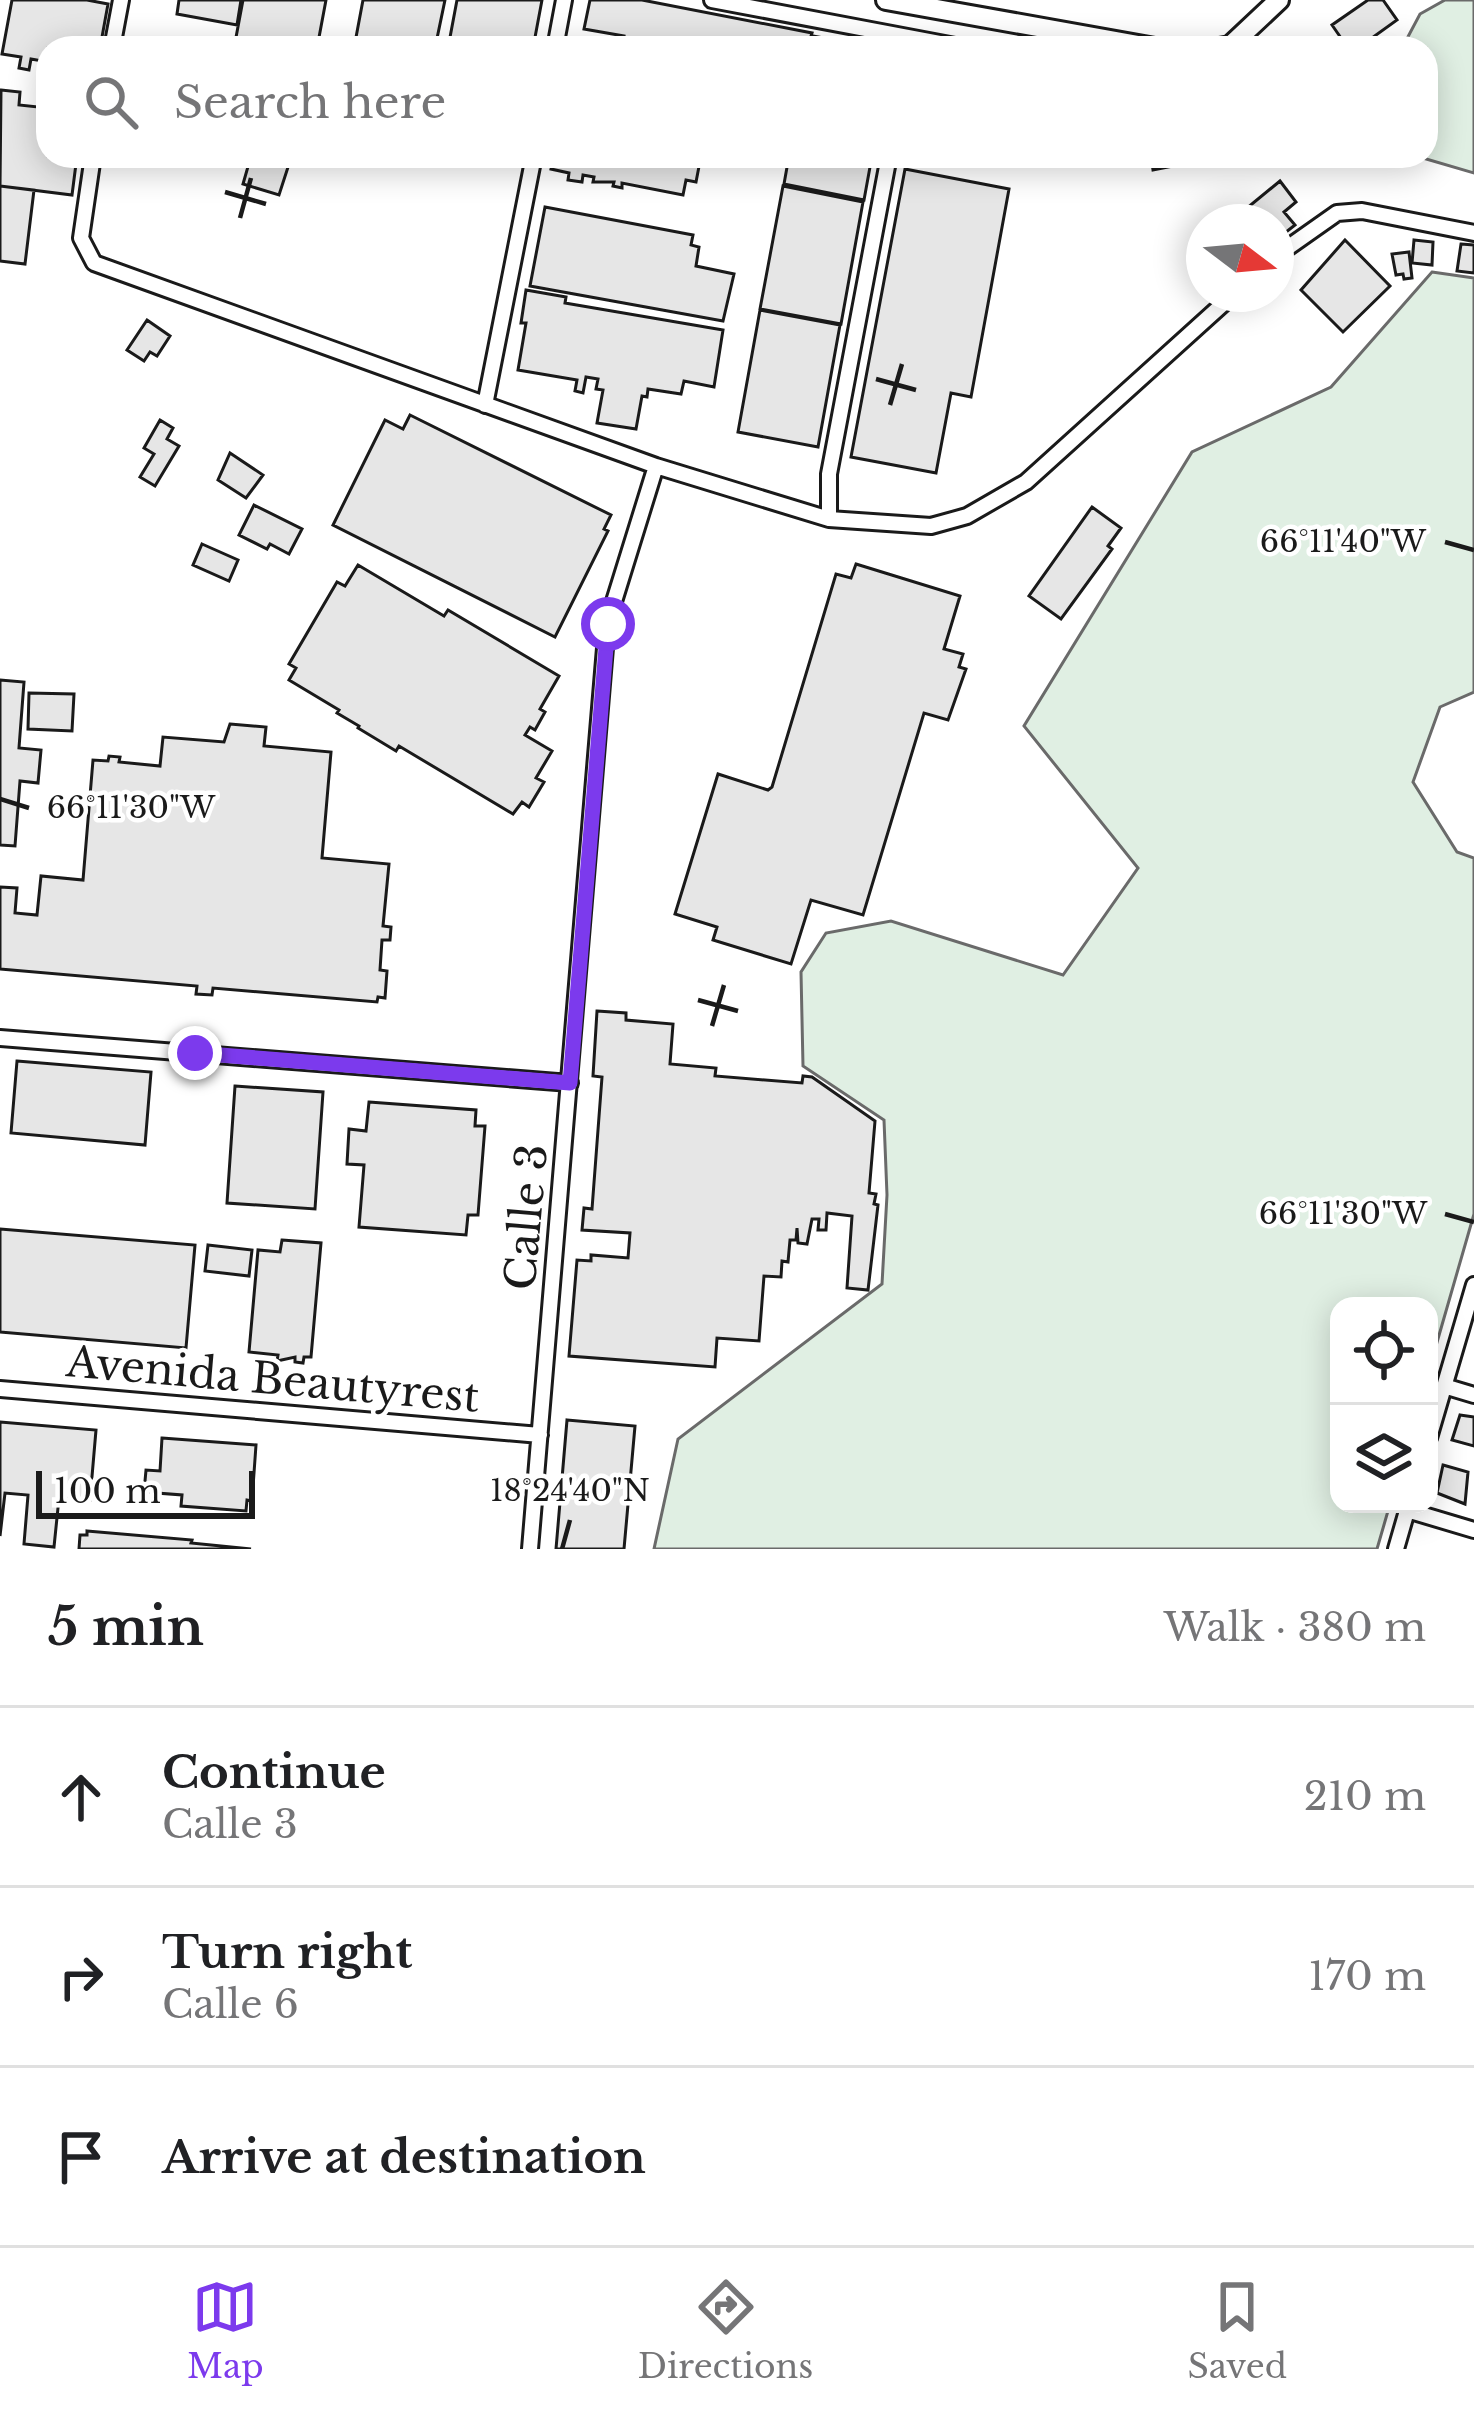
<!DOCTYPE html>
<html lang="en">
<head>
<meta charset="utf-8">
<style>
  :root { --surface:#fff; --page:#f2f2f2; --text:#202124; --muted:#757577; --line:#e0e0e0; --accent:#7c3aed }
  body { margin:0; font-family:"Libre Baskerville",serif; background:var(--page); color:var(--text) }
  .controls { position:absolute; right:36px; bottom:36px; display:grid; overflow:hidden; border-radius:24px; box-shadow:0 6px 30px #0003 }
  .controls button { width:108px; height:108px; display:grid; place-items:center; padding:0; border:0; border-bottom:3px solid var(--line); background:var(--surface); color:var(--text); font:60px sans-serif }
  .compass { position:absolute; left:1186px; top:204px; width:108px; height:108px; border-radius:50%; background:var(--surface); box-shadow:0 6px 30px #0003; rotate:106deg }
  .scale { position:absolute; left:36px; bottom:30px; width:219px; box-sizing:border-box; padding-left:12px; border:6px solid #1a1a1a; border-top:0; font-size:33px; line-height:42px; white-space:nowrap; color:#1a1a1a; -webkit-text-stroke:9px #fff; paint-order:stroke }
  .stop { position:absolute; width:36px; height:36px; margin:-27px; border:9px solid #7c3aed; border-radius:50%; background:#fff }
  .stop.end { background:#7c3aed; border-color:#fff; box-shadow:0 3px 12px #0008 }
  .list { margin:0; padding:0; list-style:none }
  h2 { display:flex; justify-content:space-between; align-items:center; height:156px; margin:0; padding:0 48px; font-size:51px }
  h2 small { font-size:39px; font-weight:400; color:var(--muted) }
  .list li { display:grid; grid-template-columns:78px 1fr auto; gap:36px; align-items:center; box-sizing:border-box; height:180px; padding:0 48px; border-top:3px solid var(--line) }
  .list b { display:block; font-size:45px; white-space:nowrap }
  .list p { margin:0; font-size:39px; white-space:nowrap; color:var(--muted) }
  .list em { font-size:39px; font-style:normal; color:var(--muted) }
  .icon { flex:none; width:66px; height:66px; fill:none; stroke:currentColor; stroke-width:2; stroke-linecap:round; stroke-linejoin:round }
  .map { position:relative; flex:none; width:1474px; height:1549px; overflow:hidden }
  .search { position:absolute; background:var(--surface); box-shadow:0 6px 30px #0003; left:36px; right:36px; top:36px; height:132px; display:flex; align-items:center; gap:30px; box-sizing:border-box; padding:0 42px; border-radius:36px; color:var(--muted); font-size:45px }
  .sheet { height:696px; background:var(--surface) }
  nav { display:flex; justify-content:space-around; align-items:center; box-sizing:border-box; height:168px; border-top:3px solid var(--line); background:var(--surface); font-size:33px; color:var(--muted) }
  nav a { display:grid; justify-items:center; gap:6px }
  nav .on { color:var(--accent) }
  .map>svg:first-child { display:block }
  .green { fill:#e0efe3; stroke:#6a6a6a; stroke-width:3 }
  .building { fill:#e6e6e6; stroke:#1a1a1a; stroke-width:3 }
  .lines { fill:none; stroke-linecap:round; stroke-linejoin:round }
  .street-casing { stroke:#1a1a1a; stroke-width:20 }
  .secondary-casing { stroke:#1a1a1a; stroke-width:24 }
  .street { stroke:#fff; stroke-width:14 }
  .secondary { stroke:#fff; stroke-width:18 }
  .route { stroke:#7c3aed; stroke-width:15 }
  .ticks { fill:none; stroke:#1a1a1a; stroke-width:4.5 }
  .labels { text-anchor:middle; stroke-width:9; stroke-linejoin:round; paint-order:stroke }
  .street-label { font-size:42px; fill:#1a1a1a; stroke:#fff }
  .ticks-label { font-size:30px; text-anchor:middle; fill:#1a1a1a; stroke:#fff; stroke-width:9; stroke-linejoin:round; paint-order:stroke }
</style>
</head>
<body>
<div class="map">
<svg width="1474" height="1549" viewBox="0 0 1474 1549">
  <rect width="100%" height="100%" fill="#fff"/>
  <path class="green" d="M1445,0H1474V173L1416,156H1426V48H1402L1420,14Z
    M1432,272L1474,278V692L1440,707L1413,782L1457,852L1474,858V1214L1429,1370V1306H1339V1504H1390L1377,1549H654L678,1439L882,1284L887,1195L884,1120L803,1066L801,972L826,933L891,921L1063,975L1138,868L1024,726L1192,452L1331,387Z"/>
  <path class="building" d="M12,0H87L108,4L100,48H48V62L31,59L29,70L19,68L21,57L2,54Z
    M179,0H241L237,25L177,14Z
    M243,0H326L317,48H234Z
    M363,0H445L435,48H354Z
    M457,0H542L533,48H448Z
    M590,0H642L812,33L811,36L809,48H622L624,36L584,29Z
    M1368,0H1383L1397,20L1358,48H1348L1332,25Z
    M813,36L876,48H811Z
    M1,90L20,92L19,105L48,108V156H77L72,195L0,186Z
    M251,156L271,162L273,156L290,161L279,195L243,184Z
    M554,156H701L696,182L686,180L683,195L622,183V188L613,186L614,182H593L594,177L583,175L582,182L568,180L569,173L551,169Z
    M789,156H872L864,200L784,184Z
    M1151,156H1182L1183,164L1153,170Z
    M905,169L1009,189L971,397L951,393L936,473L851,457Z
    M1280,181L1296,202L1284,212L1295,225L1276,240V222H1230Z
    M0,186L34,190L25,264L0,261Z
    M783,186L863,202L841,324L760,309Z
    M545,207L693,235L691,245L699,247L696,266L734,274L723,321L530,286Z
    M1345,240L1390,286L1343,332L1301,290Z
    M1414,240L1433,242L1432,265L1412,263Z
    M1461,244L1474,245V273L1457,271Z
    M1409,252L1412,278L1404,279L1403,274L1396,275L1392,254Z
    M526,290L566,297L565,303L723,330L714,387L684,381L681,394L648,389L647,397L642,396L636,429L597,423L603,390L596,389L598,379L586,377L583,393L575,391L577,380L518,370L526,323H521Z
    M760,310L840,325L818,447L738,432Z
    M147,320L170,336L157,356L150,352L144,361L127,350Z
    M410,415L611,515L604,529L608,531L555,637L333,525L385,420L403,429Z
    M160,420L173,428L167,439L179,446L155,486L140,477L154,454L144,448Z
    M230,453L263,475L246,498L218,480Z
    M254,505L302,529L289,554L270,544L267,549L239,535Z
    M1092,507L1121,528L1108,546L1112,549L1061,619L1029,596Z
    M202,544L238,560L229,581L193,565Z
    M856,564L960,596L944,649L963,654L959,667L966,669L948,720L924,713L863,915L811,900L791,964L713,940L717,927L675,914L718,774L768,790L772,787L836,574L851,578Z
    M358,565L444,616L448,610L559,676L540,709L545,712L535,730L530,727L525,735L552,751L536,778L544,782L529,807L522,802L513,814L399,746L396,751L358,728L359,726L337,713L339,710L289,680L296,668L289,664L337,582L345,586Z
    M0,680L24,682L19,748L41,750L38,783L20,781L15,846L0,845Z
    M29,693L74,694L72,731L28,729Z
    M230,724L266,727L264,746L331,752L322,858L389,864L383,926L391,927L390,940H382L380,970L387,971L385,998L378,997L377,1002L213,988L212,995L196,994L197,986L0,969V887L17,888L15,913L37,915L41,876L83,880L93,760L108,761L109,756L120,757L119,762L160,766L163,737L224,742Z
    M597,1011L626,1013V1020L673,1024L670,1064L716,1068L715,1076L802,1083L803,1076L812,1077L875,1121L869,1193L876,1194L874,1204L878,1205L868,1290L847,1288L852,1216L827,1213L826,1230H818L819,1219H812L807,1244L798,1243L797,1228L796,1240H790L788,1262L782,1261L781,1277L764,1276L759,1341L717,1338L715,1367L569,1356L577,1260L591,1261V1255L628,1258L630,1233L582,1230L584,1208L592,1209L602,1077L593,1076Z
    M17,1061L151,1072L145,1145L11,1133Z
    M235,1086L323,1092L315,1209L227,1203Z
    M369,1102L476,1110L475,1126H485L478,1215H468L466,1235L359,1227L364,1165L347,1164L349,1129L366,1131Z
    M0,1229L195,1245L186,1348L0,1332Z
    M282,1240L321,1243L311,1357H304L303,1363L295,1362V1357L277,1361L278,1355L249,1352L258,1250L280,1252Z
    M208,1245L252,1250L249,1276L205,1271Z
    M1460,1415L1474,1417V1446L1452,1440Z
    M567,1420L635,1426L624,1549H556Z
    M0,1422L96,1430L90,1500L59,1498L54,1547L24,1544L28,1495L5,1493L0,1536Z
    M162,1438L256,1445L252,1501L247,1500L246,1511L181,1506L182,1495L144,1492L146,1470L160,1471Z
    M1443,1465L1468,1472L1465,1504L1437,1493Z
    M87,1531L192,1540L191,1543L251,1549H79L80,1535H87Z"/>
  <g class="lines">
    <g class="street-casing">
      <path id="street" d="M712,0L966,48
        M112,48L121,0
        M555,48L564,0
        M93,156L81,238L94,263L656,466L829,519L931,526L967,516L1026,482L1234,294
        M1276,256L1337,213L1362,211L1474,233
        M485,405L534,156
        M829,519V474L889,156
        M0,1038L570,1083
        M1444,1386L1474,1395
        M0,1389L540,1435
        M1429,1438L1474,1285
        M1407,1510L1474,1530
        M530,1549L607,624L656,466
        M1396,1549L1409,1504"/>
    </g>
    <g class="secondary-casing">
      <path id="secondary" d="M886,0L1155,48
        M1219,48L1230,46L1279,0"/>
    </g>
    <use href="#street" class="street"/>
    <use href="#secondary" class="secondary"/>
  </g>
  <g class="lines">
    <path class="route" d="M195,1053L570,1083L608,624"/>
  </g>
  <path class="ticks" d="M225,192L266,204M240,218L251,178M876,379L916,390M890,405L902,364M1445,542L1474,550M0,799L29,808M698,1000L738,1011M712,1026L724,985M1445,1214L1474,1222M562,1549L570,1520"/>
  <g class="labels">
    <g class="street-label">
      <text transform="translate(526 1217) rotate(-85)" y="15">Calle 3</text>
      <text transform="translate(273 1379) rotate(5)" y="15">Avenida Beautyrest</text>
    </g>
  </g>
  <g class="ticks-label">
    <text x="1343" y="552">66°11'40"W</text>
    <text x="131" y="818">66°11'30"W</text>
    <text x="1343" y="1224">66°11'30"W</text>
    <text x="570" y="1501">18°24'40"N</text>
  </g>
</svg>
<div class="controls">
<button><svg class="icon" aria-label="locate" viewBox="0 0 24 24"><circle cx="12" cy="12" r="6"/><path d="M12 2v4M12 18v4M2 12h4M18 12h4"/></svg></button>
<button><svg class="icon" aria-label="layers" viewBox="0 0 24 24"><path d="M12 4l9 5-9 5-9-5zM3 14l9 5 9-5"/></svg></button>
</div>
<svg class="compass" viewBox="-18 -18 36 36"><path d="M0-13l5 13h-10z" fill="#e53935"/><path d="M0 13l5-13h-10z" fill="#757577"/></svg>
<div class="scale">100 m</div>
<div class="stop" style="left:608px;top:624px"></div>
<div class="stop end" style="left:195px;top:1053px"></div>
<div class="search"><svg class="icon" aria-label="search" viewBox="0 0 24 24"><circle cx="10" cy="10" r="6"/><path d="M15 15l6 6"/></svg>Search here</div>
</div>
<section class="sheet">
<h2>5 min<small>Walk · 380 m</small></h2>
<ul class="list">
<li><svg class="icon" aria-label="ahead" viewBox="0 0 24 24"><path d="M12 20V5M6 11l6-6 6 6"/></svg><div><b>Continue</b><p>Calle 3</p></div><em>210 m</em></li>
<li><svg class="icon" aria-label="right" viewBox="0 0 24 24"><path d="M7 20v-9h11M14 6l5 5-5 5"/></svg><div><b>Turn right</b><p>Calle 6</p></div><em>170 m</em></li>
<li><svg class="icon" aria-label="arrive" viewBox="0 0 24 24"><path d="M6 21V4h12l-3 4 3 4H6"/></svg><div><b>Arrive at destination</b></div></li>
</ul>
</section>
<nav>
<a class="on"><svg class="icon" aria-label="map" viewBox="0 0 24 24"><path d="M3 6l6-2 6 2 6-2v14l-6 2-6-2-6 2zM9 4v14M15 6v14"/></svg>Map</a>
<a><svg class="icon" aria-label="directions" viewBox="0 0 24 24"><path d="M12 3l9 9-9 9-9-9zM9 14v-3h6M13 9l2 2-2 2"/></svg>Directions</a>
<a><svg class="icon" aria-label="saved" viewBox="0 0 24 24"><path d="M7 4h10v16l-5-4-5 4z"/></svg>Saved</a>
</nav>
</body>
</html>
